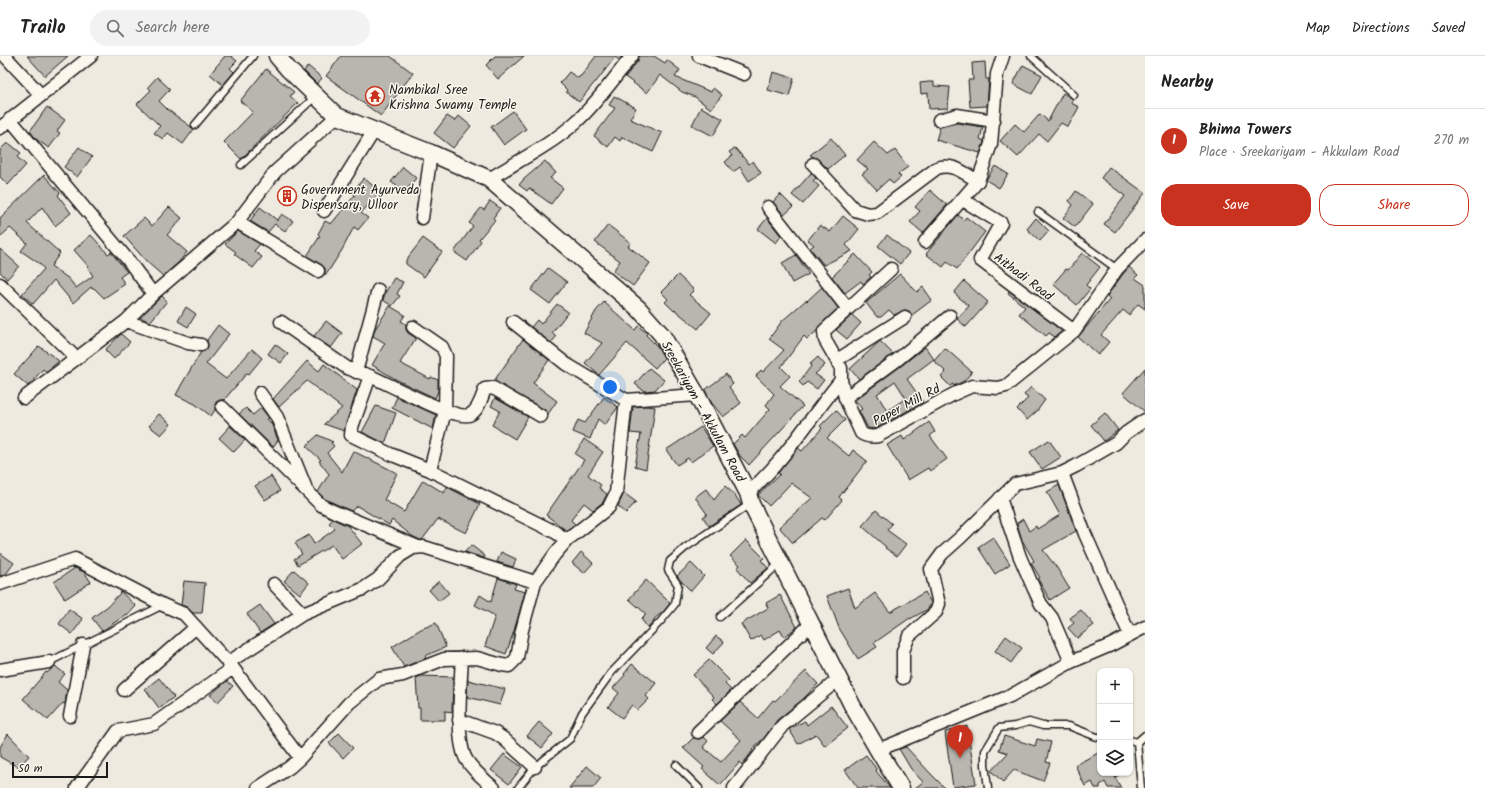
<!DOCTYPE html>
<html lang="en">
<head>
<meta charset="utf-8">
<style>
  :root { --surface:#fff; --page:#f2f2f2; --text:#222; --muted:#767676; --line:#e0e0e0; --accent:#c8321e }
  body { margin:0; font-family:Kalam,sans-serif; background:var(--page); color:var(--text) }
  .controls { position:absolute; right:12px; bottom:12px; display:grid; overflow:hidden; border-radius:8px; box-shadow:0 1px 3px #0004 }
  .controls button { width:36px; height:36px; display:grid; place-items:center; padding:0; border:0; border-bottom:1px solid var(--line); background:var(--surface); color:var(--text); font:20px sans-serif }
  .scale { position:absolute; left:12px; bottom:10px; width:96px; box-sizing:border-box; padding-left:4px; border:2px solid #1c1c1c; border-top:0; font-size:11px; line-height:14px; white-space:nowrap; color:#1c1c1c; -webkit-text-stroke:3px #fbf7ec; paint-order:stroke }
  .you { position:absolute; left:610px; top:331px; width:14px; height:14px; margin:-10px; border:3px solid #fff; border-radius:50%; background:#1a73e8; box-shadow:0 0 0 6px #1a73e833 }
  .badge { display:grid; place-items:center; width:26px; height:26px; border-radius:50%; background:var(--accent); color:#fff; font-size:13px; font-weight:700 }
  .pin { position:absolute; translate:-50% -33px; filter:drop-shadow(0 1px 2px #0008) }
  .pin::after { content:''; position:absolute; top:21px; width:14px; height:12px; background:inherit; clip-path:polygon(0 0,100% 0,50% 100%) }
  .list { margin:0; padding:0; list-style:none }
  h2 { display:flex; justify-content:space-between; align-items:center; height:52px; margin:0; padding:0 16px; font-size:17px }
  h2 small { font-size:13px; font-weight:400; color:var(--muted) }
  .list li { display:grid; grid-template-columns:26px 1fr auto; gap:12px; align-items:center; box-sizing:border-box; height:64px; padding:0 16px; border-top:1px solid var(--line) }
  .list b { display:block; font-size:15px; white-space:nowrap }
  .list p { margin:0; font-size:13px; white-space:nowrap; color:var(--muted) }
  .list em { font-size:13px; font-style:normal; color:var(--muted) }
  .actions { display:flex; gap:8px; padding:12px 16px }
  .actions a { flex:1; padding:9px 0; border:1px solid var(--accent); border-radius:16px; text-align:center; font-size:14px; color:var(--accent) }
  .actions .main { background:var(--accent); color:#fff }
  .icon { flex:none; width:22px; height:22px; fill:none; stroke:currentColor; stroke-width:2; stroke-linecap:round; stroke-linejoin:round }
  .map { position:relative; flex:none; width:1145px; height:732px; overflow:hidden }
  header { display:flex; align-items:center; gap:24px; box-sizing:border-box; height:56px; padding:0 20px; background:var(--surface); border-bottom:1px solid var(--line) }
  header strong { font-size:19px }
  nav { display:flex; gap:22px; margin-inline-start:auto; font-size:14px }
  .search { width:280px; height:36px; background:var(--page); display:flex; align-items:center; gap:10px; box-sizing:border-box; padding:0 14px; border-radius:22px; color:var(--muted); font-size:15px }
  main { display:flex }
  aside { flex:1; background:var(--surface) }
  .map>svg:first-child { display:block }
  .building { fill:#b9b6af; stroke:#1c1c1c; fill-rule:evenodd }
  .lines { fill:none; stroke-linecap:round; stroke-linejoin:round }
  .service-casing { stroke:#1c1c1c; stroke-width:9 }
  .minor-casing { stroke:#1c1c1c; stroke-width:15 }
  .secondary-casing { stroke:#1c1c1c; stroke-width:19 }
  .service { stroke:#fbf7ec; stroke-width:6 }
  .minor { stroke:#fbf7ec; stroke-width:12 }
  .secondary { stroke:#fbf7ec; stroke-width:16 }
  .labels { text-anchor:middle; stroke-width:3; stroke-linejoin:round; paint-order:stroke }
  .poi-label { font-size:13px; fill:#1c1c1c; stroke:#fbf7ec; text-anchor:start }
  .street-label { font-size:13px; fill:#1c1c1c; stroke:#fbf7ec }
</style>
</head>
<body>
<header>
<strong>Trailo</strong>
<div class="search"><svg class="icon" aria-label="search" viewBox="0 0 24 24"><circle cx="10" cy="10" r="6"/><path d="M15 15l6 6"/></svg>Search here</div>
<nav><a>Map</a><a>Directions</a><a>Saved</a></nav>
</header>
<main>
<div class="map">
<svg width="1145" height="732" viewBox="0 0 1145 732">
  <rect width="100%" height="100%" fill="#eeeadf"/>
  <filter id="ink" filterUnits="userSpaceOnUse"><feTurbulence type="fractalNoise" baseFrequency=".025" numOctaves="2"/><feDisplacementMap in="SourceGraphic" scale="8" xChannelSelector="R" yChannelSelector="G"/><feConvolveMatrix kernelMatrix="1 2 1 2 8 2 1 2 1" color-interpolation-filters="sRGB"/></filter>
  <g filter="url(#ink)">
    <path class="building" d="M27,0H68L45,20Z
      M225,0H231L237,5L230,12L234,16L223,29L210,18Z
      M341,0H390L413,17L381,60L326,20Z
      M495,0H524L498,23L486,9Z
      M596,0H622L619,4L615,1L596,26H595L579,46L566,36L567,34L560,27L569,16L578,22L580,20H581Z
      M639,0H654L665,7L667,4L680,14L675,21L711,36L713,32L722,39L711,53L695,41L682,36L660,19L647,37L625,21L638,5Z
      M985,6L986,23H989L987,50L970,51L968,24H973L972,7Z
      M1023,9L1042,19L1032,38L1013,28Z
      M308,10L322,22L317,28L304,15Z
      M266,13L294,36L290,40L298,47L241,103L224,86L253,56L240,45Z
      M773,16L794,22L789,40L768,34Z
      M157,21L170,33L159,45L168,54L194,73L183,88L168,77L163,83L154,77L160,70L137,48L151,34L148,31Z
      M929,26H934V30L950,31L948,52L929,53L928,37L921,38L920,27Z
      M1063,37L1073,43L1071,47L1079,51L1068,71L1061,67L1047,85L1039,78L1018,101L1000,85L1015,68L1024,76L1040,58L1048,65Z
      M614,40L636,52L630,63L662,77L653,96L622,81L620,85L615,81L608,91L594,80L615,52L609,49Z
      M47,51L65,64L57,75L60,77L49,92L37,84L30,75Z
      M701,51L723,63L713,80L692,69Z
      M513,55L526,73L504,89L491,71Z
      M447,60L455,65L459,60L471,70L453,92L434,77Z
      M957,67L983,71L980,83L984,85V86L980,97L936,84L940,71Z
      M831,82L845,99L828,113L818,103L810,99Z
      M874,86L888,99L895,94L908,111L898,118L901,121L893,128L889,123L877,134L862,118L868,113L857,104Z
      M6,88H10L21,97L17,101L26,109L8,129L0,121V94Z
      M79,91L92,101L77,121L64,111Z
      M735,92L749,108L753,105L761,117L749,125L740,111L733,116L725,106L732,100L729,96Z
      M545,105L556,117L550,122L563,132L551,148L529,132L527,135L519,129L523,124Z
      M995,110L1008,118L999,132L986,124Z
      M403,111L416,122L405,136L391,126Z
      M1109,111L1145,137L1115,176L1104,168L1125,140L1101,122Z
      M811,117L816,122L813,125L819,130L803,148L792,139Z
      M44,119L60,137L58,139L71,157L55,170L42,151L27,167L60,197L51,210L69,223L76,232L93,220L88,212L89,211L74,194L91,179L108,198L111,196L127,216L120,221L125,228L104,242L94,232L92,233L91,231L73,247L54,224L33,248L22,238L44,213L40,208L21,195L27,187L10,172L0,181V162Z
      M364,122L380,136L361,157L368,162L358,174L354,171L342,194L326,219L325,218V212L322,209L307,200L320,180L318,178L325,165L331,168L355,139L352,136Z
      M930,134L947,149L923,177L910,166L920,155L915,151Z
      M1076,135L1093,148L1075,171L1063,162L1073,149L1069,145Z
      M780,138L793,151L784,159L773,146Z
      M490,145L500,152L493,162L495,164L479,183L481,185L467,205L454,196L473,170L469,167L481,152L484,154Z
      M169,151L182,162L167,179L187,196L179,206L163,220L147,206L124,180L144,162L152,170Z
      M260,151L277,164V165L282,158L293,165L285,175L275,168L268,176L250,165Z
      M958,159L964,164L966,161L985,176L957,213L947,206L943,211L926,198Z
      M843,160L859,173L846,189L852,195L824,209L810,192L814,189L808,184L820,169L830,176Z
      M767,162L781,180L776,187L758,173Z
      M1036,162L1049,175L1040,185L1027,173Z
      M608,169L631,187L628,190L650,207L633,230L613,215L620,205L595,186Z
      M238,175L260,188L254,195L262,201L253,212L234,198L236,196L225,188Z
      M887,179L909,197L900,208L878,190Z
      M423,182L442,196L424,221L406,208V204Z
      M0,193L19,210L7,223L0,216Z
      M1082,197L1100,211L1086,229L1090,233L1077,249L1053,228L1066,213L1068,214Z
      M855,198L872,216L869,219L871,221L863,228L861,225L845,237L832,221Z
      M796,199L809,218L792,227L782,207Z
      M1129,211L1138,219L1135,222L1145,229V253L1138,248L1129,259L1123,254L1101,279L1109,286L1098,299L1078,281L1110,243L1107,240L1123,218Z
      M548,212L567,226L550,248L531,234Z
      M900,218L917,236L923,231L932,244L912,259L909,255L905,254L894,259L889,254L881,261H877L866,247Z
      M678,219L694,234L689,239L711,257L698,273L675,254L674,255L665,246L668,243L661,236Z
      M394,222L403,226L397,238L400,240L392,250L383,244L385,237Z
      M964,225L988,246L966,271L957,263L969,250L954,237Z
      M822,231L838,252L819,270L817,275L807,283L804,280L781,311L790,320L780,330L803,350L749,409L740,400L733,388L742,379L745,382L770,353L766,349L774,338L756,320L761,314L763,316L784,294L769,283L782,265L806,244L807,245Z
      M1009,235L1062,275L1055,281L1049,277L1046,280L1019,258L1025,251L1008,237Z
      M162,240L167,245L150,266L140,261Z
      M604,246L635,274L638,270L647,277L646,279L657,290L664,302L655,312L627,287L599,319L585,307L602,287L584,277L596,255Z
      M557,248L568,256L552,277L556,281L551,287L531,271L537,264L541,268Z
      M390,250L405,259L401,265L406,268V274L408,277L416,282L400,307L430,323L431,321L438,324V335L435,342L397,324L372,309L385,287L373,280L375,273Z
      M186,251L196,258L188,271L178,265Z
      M852,259L861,267L847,283L836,274Z
      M326,265L342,277L331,292L314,280Z
      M218,269L229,278L206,308L226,323L252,293L262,302L249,318L247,317L224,344H220L216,346L215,349V354L211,360L195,348L176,339L183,326L201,296L207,293L208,290L207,284Z
      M121,278L130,286L114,303L105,294Z
      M523,283L549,304L533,327L557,345L548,358L545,354L494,325Z
      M880,285L893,298L859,323L850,313Z
      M275,288L288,298L281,307L268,298Z
      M39,290L59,305L46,316L43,313L28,330L14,318Z
      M925,291L934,303L907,323L923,346L875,373L868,372L859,355L862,353L855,344L901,310ZM895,325L906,342L887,355L877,338Z
      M945,292L972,316L964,325L954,330L953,328L950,330L941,321L946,316L934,305Z
      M818,301L825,309L815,318L824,324L817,333L807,326L803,330L799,326L812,309L810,308Z
      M307,305L319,315L324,308L357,334L344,375L324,368L342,352L307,325L279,351L273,343Z
      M649,312L664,324L655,334L644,335L635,328Z
      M1145,312V356L1123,337Z
      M726,318L733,328L729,331L741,347L723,361L711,346L705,334Z
      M1031,331L1045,344L1037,355L1027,364L1017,353L1028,342L1024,339Z
      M397,341L436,359L433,373L392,352Z
      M604,341L618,351L605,369L598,363L590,383L573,376L578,364L585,367Z
      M495,342L528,361L515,383L492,369L500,355L491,350Z
      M376,350L396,357L386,385L384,387L362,376Z
      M646,350L655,351L646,413L635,410L641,378L630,377L633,351Z
      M246,352L253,359L261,352L269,362L267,363L271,367L278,384L273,391L239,358Z
      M836,354L845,364L827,382L849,400L853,394L867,405L839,441L842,444L825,464L822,462L793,487L779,471L812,442L791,427L769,450L758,439L780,418L778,417L798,392L802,395L822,372L820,370Z
      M1105,357L1118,374L1104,385L1091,369Z
      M159,358L171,368L161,379L149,370Z
      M929,366L935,376L930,380L947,403L930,415L928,412L908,424L887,389L902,380L904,384Z
      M230,370L245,384L234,396L219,382Z
      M701,371L713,390L691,406L688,402L677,409L666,394Z
      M318,379L333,386L331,387L334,390L327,397L342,416L353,395L397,417L384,444L404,456L423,424L444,437L447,431L480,448L466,477L438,463L422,484H420L412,480L392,464L389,469L357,450L351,455L325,443L318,436L329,418L319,405L321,404L306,390Z
      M584,383L603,396L588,419L601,429L599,432L607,438L603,446L593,454L584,447L571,464L575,468L567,475L546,459L584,404L575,398Z
      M1049,384L1061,401L1042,413L1030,396Z
      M271,420L280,435L265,444L255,430Z
      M1059,429L1076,475L1043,494L1057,512L1069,532L1050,544L1039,525L1038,523L1040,522L1031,507L1034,505L1022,484L1017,467L1023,463L1029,475L1036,470L1037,473L1060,459L1047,436Z
      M725,430L735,439L741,449L709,470L703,461L707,458L695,441L706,433L714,444Z
      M624,437L636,446L626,457L618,450Z
      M876,454L892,468L887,474L906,488L897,500L885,492L886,491L862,470Z
      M333,463L348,470L362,488L342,503L332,489L298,509L294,503L302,498L295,487L309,479L314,488L335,473L329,467Z
      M993,481L1010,508L995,518L978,491Z
      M746,484L764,502L761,504L768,512L750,527L737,512L740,509L730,500Z
      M471,489L485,500L484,502L465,496Z
      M501,496L516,503L513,511L497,506Z
      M581,496L593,507L584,517L572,507Z
      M0,497L14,507L6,518L0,520Z
      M691,507L704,520L691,535L682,526L677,520Z
      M75,512L84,516L91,526L65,543L54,526Z
      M294,514L309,527L300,538L284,525Z
      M498,522L516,528L514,533L525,536L514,575L506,598L485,590L495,560L475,549L480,539L491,546Z
      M646,524L670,547L664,555L654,563L655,564L648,572L641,563L646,558L629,543Z
      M184,525L205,527L202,557H193L187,551L181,549Z
      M439,525L449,537L439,545L429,534Z
      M848,532L855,552L875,537L890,556L925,536L931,547L928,553L910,563V562L874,587L877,591L858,603L839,572L827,540Z
      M121,536L136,550L128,559L127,558L102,575L92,562L108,550Z
      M780,539L797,571L784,581L780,574L764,584L761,579L751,585L741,568L768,552L766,547Z
      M260,549L274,568L260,577L247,558Z
      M69,553L83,563L72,578L59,568Z
      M1081,554L1094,569L1077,582L1068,572L1074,567L1070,562Z
      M436,567L446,591L425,600L426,602L404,611L392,591L421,573Z
      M716,580L724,586L713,598L706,592Z
      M1006,580L1022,592L1011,607L995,595Z
      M709,604L729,624L725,628L731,634L717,648L712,643L714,641L693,619Z
      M632,608L656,627L646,640L649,643L638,654L632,649L622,662L608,651L619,637L613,632L625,619L624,618Z
      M55,610L65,618L58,626L67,634L65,648L63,647L48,664L23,643L46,616L47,617Z
      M806,615L818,628L802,644L777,664L764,682L752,693L753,694L751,697L742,709L740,706L720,729L702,713L704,711L683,692L693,682L699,683L704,681L708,685L703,691L721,706L741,684L720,665L740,646L758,662L773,644L775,645Z
      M421,620L453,621L452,656L445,655V664H420V652H418L416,622Z
      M159,622L174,641L159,652L145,633Z
      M468,624L505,633L500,649L467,641Z
      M227,625L233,630L218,646L210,639Z
      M831,650L848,672L825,690L816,678L798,688L789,673L805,665L807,669Z
      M539,666L553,678L542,692L527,680Z
      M967,670L976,728L953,731L945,676Z
      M339,677L353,692L343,702L329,687Z
      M8,678L29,700L18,711L0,701V691Z
      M1004,680L1035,690L1037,683L1051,686L1046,706L1050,707L1043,725L1014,714L1003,726L991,715L1008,697L999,694Z
      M906,691L931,718L945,732H915L923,726L911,713L899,693Z
      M1100,696V717H1123L1115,721L1121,732H1108L1105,726L1100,729V732H1095L1092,726L1085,730L1075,709Z
      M504,698L522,711L509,728L491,714Z
      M866,699L877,714L876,715L890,732H858L845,714Z
      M587,710L601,722L593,732H569Z"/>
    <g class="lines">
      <g class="service-casing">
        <path id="service" d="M1031,0L1074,39
          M195,69L253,0
          M241,109L315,41
          M1038,156L1117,213
          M720,561L780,507
          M49,606L163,549
          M1130,684L1137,686L1145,679
          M1137,686L1141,732
          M676,709L699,732
          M518,732L535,711L570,683L582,657L611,617L661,565L675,548L678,529L668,514L670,505L685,492L750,448
          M988,732L985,709V695L999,672L1015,670L1029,666L1043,670H1069L1097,681H1100"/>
      </g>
      <g class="minor-casing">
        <path id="minor" d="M5,0L41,39
          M699,0L744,18
          M10,63L128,204L153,238
          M939,64L957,59L994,65
          M0,72L91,0
          M813,108L855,154L868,158L877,157L937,112C952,106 965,118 978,125
          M489,123C518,105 551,89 576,66C597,47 614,22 632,0
          M963,144L1001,167L980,204L1074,275
          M768,151L848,253
          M324,155L374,75
          M422,162L431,97
          M237,166L318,215
          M925,186L978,125L991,88L997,18L1003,0
          M0,228L76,302
          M126,265L188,287L201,289
          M281,266L347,312L370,320L352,371L351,379L390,398L430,414L555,476L567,484
          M513,266L566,308L626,344
          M413,271L442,291L446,300L445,355L430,414
          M837,304L905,261
          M356,316L378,234
          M370,320C387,327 455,364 469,359C478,356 482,341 485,333L493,332L541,360
          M841,324V312L825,284L824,275L891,213
          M260,337L277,361L305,430
          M24,342L126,265L153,238L237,166L275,116L337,60
          M845,342L897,304L950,260
          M222,351L321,449L335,456L418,491
          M1062,417L1085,478L1130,579
          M748,437C785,404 810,362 841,324L845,342L861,377C866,381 872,381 878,380L954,338L972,330L998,332L1006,330L1074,275L1117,213L1145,184
          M1000,442L1020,501L1034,533L1041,548L1052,562L1071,606
          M0,528L75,503L163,549L184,558L233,612L300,702
          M274,528L303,558L363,533L378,523L400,500L413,492L424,491L535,526
          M462,602C461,625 455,684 466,703C473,715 484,723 494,732
          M229,606L303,558
          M0,614L49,606
          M903,622V595L909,580L936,556L939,548L931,513L942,498L961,481L1015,428L1062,417L1076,410L1116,387L1126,377L1145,364
          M124,634L196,571
          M70,660L83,589
          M459,664L495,677L504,683L535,711
          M698,676L812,567
          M878,694L1010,640L1071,606L1111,589L1145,571
          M77,732L118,675L154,668L233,612
          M258,732L290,711L300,702L349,647L379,623L403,619L444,603L477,602L502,609L509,610L517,602L522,574L535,526L555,498L567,484L609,451L616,437L626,344L697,339
          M734,732L783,669L840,622"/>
      </g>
      <g class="secondary-casing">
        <path id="secondary" d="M277,0L289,14L337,60L431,97L489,123L639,253L662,279L697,339L748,437L751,448L852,649L878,694L901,732"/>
      </g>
      <use href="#service" class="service"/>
      <use href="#minor" class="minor"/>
      <use href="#secondary" class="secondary"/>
    </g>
  </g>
  <defs>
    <g id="temple-ring" transform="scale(1)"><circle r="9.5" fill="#fbf7ec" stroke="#c8321e" stroke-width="1.5"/><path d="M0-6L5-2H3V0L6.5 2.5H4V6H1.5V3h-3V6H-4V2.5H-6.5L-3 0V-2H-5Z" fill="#c8321e"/></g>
    <g id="building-ring" transform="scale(1)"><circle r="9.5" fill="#fbf7ec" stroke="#c8321e" stroke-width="1.5"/><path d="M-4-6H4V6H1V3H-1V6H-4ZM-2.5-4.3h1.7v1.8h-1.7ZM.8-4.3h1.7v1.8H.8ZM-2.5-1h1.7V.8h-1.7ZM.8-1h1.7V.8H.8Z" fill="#c8321e"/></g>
  </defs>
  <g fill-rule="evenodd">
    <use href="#temple-ring" x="375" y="40"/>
    <use href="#building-ring" x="287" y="140"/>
  </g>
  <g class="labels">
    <g class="poi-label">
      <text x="389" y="38">Nambikal Sree<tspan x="389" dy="15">Krishna Swamy Temple</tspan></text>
      <text x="301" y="138">Government Ayurveda<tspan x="301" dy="15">Dispensary, Ulloor</tspan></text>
    </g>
    <g class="street-label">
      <text transform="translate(1024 220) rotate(37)" y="5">Aithadi Road</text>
      <text transform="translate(906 348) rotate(-28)" y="5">Paper Mill Rd</text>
      <text transform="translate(704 355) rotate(61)" y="5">Sreekariyam - Akkulam Road</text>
    </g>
  </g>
</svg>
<div class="controls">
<button>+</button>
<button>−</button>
<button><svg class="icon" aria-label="layers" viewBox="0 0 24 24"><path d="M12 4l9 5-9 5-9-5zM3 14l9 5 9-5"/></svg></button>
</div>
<div class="scale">50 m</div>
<div class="you"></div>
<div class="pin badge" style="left:960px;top:702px">1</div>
</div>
<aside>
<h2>Nearby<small></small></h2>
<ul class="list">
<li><span class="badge">1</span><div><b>Bhima Towers</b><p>Place · Sreekariyam - Akkulam Road</p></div><em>270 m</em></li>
</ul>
<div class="actions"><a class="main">Save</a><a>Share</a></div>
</aside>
</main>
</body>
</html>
